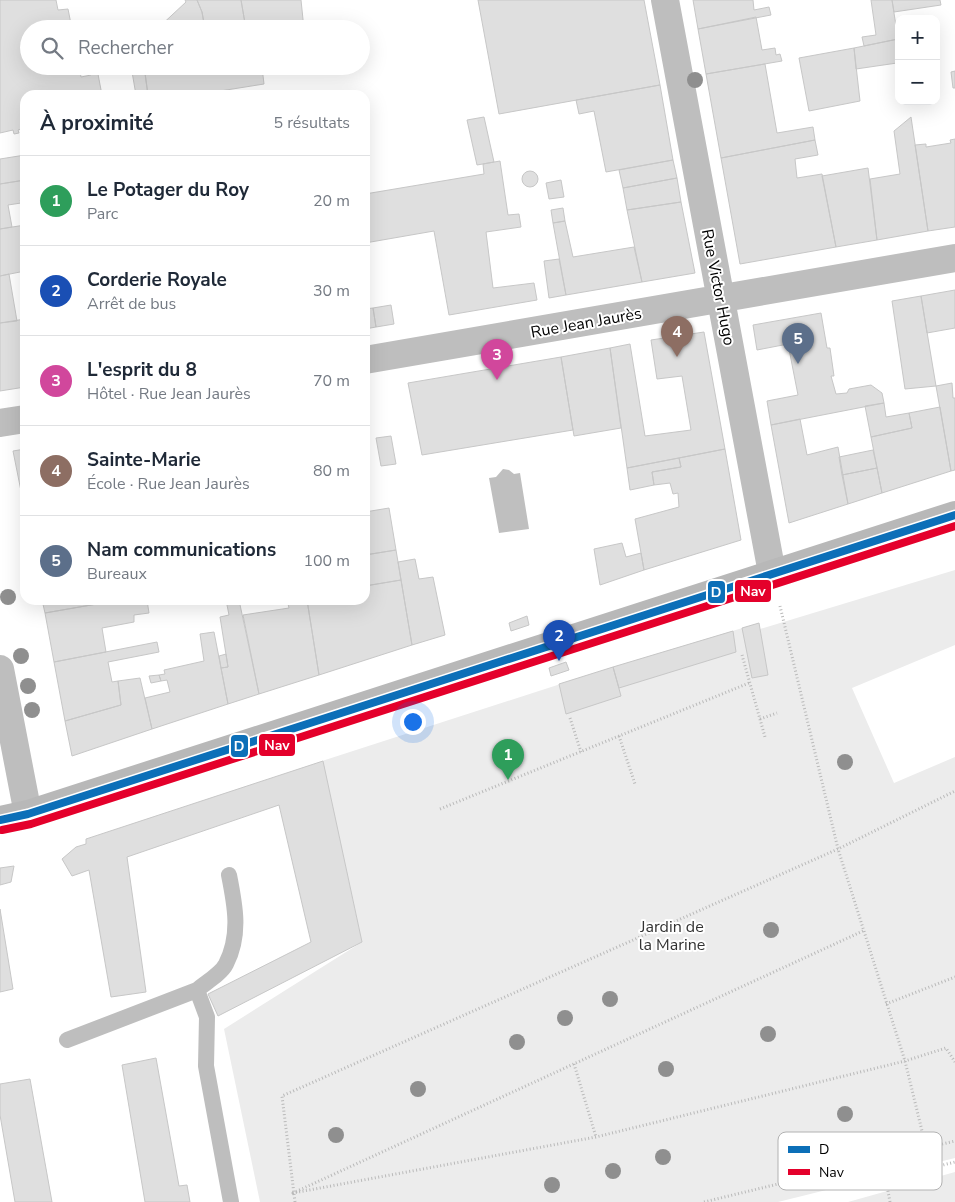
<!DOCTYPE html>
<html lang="fr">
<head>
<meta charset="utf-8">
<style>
  :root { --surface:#fff; --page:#f2f2f3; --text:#1f2937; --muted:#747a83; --line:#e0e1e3; --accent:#595959 }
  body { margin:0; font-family:"Nunito Sans",sans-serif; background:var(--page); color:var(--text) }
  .controls { position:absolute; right:15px; top:15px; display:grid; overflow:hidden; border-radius:10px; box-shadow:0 5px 20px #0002 }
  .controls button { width:45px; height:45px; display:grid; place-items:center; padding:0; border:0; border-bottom:1px solid var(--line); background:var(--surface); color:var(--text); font:25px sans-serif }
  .you { position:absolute; left:412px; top:721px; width:18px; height:18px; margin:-12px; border:4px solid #fff; border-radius:50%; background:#1a73e8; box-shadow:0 0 0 8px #1a73e833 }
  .badge { display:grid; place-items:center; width:32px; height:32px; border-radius:50%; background:var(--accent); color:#fff; font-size:16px; font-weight:700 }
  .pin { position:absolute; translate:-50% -41px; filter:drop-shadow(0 1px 2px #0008) }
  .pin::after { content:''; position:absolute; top:26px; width:18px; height:15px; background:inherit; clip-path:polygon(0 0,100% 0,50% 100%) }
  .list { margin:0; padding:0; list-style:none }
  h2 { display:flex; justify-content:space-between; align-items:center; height:65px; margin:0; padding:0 20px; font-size:21px }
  h2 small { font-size:16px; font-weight:400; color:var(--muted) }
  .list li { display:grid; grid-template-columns:32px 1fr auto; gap:15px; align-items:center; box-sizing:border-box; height:90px; padding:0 20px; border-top:1px solid var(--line) }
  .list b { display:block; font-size:19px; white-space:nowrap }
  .list p { margin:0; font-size:16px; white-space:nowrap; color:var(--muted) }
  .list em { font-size:16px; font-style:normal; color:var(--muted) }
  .icon { flex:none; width:28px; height:28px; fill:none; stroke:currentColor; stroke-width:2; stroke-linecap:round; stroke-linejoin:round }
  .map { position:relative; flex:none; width:955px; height:1202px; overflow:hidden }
  .search { position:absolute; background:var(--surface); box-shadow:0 5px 20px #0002; left:20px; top:20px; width:350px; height:55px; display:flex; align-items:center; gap:12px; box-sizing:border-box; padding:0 18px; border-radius:28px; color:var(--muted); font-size:19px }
  .panel { position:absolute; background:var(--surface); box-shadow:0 5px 20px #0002; left:20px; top:90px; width:350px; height:515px; border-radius:15px }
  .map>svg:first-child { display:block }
  .green { fill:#ececec }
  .water { fill:#bfbfbf }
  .building { fill:#dfdfdf; stroke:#c7c7c7 }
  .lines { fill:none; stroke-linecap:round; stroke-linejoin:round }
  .path { stroke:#b9b9b9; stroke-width:3; stroke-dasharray:1 2.5; stroke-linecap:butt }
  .service { stroke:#bebebe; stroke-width:16 }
  .minor { stroke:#bebebe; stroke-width:28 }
  .secondary { stroke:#b8b8b8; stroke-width:28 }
  .bus-1-casing { stroke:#fff; stroke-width:11 }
  .bus-2-casing { stroke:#fff; stroke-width:11 }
  .bus-1 { stroke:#0c6fb8; stroke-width:8 }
  .bus-2 { stroke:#e4002b; stroke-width:8 }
  .tree { fill:#8f8f8f }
  .labels { text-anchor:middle; stroke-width:4; stroke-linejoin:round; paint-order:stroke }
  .street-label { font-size:16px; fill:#000; stroke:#fff }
  .park-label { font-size:16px; fill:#333; stroke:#fff }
  .key { fill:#fff; stroke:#b2b2b2; stroke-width:1 }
  .key-label { font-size:14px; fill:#000 }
  .line-badge { stroke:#fff; stroke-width:2 }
  .badge-label { font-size:14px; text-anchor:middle; font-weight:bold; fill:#fff }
</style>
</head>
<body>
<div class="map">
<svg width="955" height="1202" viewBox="0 0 955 1202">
  <rect width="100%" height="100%" fill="#fff"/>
  <path class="green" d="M955,570V645L852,688L894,783L955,757V1158L778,1202H260L224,1029L362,942L322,761L613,667L759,623L760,629Z
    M955,1172V1202H848Z"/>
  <path class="water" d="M503,469L509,470L514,474L520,473L529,529L499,533L489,478L496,477Z"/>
  <path class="building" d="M0,0H56L58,10L68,9L72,29H29V66H79L81,77L91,75L90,71L97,69L102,95H25V128L18,130L19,133L14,134L13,130L0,133Z
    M185,0H197L202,12L205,29H157L186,2Z
    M197,0H241L246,29H205L202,12Z
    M241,0H301L304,29H246Z
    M478,0H644L660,85L499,114Z
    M693,0H753L754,10L769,7L771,15L698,29Z
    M871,0H892L898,39L864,46L862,37L876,35Z
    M892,0H940L941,5L894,12Z
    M756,17L762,50L775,48L776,55L780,54L782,61L706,74L698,29Z
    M898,39L899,72L897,63L856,69L854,48Z
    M854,48L860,101L809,111L799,58Z
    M765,64L777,133L813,127L815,140L721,158L706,74Z
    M131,66H144L148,95H136Z
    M144,66H267L262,67L264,84L195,95H148Z
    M955,71V88H953L951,72Z
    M660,85L673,160L606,172L594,111L579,114L576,100Z
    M484,117L494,162L477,165L467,120Z
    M911,117L928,231L877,240L870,179L900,174L894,131Z
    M955,139V227L928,231L915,145L926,144V147L951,143L950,140Z
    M815,140L818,155L795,159L797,178L822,174L836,247L740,264L721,158Z
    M25,155V180L0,184V159Z
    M673,160L677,178L623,188L619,170Z
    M500,161L508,215L519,214L521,227L486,232L493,288L534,283L537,300L449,315L434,231L365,243V194L484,174L483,164Z
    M868,168L877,240L836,247L822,176Z
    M522 179a8 8 0 1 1 16 0a8 8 0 1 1-16 0Z
    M677,178L681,202L627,210L623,188Z
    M25,180V199L20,200L21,203L8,205L12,227L0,229V184Z
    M561,180L564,197L549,199L546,183Z
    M681,202L695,273L642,282L627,210Z
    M563,208L565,221L553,223L551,210Z
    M565,221L573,257L634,247L642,282L566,295L553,223Z
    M25,225V271L0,276V229Z
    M559,259L566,295L549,298L544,261Z
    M9,274L17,321L0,323V276Z
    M955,290V328L927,333L921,296Z
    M921,296L936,386L905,389L892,301Z
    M391,305L394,324L376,327L373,308Z
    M373,308L376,327L365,329V309Z
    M821,313L827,348H830L834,376H831L836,394L847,393L849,389L871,385L882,393L884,403L771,425L767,401L798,395L788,344L757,350L753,325Z
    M25,319V387L0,391V323Z
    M704,332L725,449L627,468L610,348L630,344L645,436L691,430L682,376L657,379L651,340Z
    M610,348L621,428L574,436L561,357Z
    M561,357L573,430L422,455L408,383Z
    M952,383L953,398H955V470L951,471L936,386Z
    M884,403L886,417L909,413L912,428L871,437L865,406Z
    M940,407L951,471L882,493L871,437L912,428L909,413Z
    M800,419L807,455L838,447L848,504L789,523L771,425Z
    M391,436L396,464L381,466L376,438Z
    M25,449V511L13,451Z
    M725,449L741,540L644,570L635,519L679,507L678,493L673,494L670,483L654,485L652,472L681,467L679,458Z
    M873,450L877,468L842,475L839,457Z
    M679,458L681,467L652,472L654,485L630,490L627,468Z
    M877,468L882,493L848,504L842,475Z
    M389,508L396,550L365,555V512Z
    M622,543L626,557L641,553L644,570L600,585L594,549Z
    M396,550L401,580L365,586V555Z
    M415,559L419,579L433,577L445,635L412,645L398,562Z
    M401,580L412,645L319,675L307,600H365V586Z
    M42,600H103V603L45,613Z
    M119,600H147L149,613L134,615V622L102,628L106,652L54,662L45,613Z
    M226,600H239L259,694L228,704L221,668L228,667L220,617L229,615Z
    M287,600H307L319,675L259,694L243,615L289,608Z
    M527,616L529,625L511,631L509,623Z
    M759,623L768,675L752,678L742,628Z
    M733,631L736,652L619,688L613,667Z
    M214,632L228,704L152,729L145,698L170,692L167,680L161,681L159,675L165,674L164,670L204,661L200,634Z
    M157,642L159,652L108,662L112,682L118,681L121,705L65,721L54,662Z
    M226,654L228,667L221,668L219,656Z
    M566,662L569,670L551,676L549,668Z
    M613,667L621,696L566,714L559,684Z
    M159,675L161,681L151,683L149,676Z
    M140,678L152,729L72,756L65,721L121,705L118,681Z
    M323,761L362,942L218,1016L208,994L311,942L279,805L127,857L146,992L111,997L89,870L72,876L62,859L76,847L86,844V839Z
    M14,866L11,882L0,885V868Z
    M0,909L13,989L0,992Z
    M156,1058L179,1186L187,1185L190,1202H145L122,1065Z
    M30,1079L52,1202H15L0,1115V1084Z"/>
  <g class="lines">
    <path class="path" d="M780,606L838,849L905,1061L931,1168L955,1162
      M742,655L765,737
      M570,718L581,752
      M760,719L777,713
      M619,736L635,784
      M440,809L749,683
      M863,931L293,1193L596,1137L905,1061L946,1048L955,1062
      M886,1004L955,977
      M574,1064L596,1137
      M295,1202L282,1096L838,849L955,791
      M704,1202L955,1141
      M890,1202L886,1180L931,1168"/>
    <path class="service" d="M197,990C205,983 221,974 226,964C241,935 235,905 229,875
      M67,1040L197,990L207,1017L206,1066L231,1202"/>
    <path class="minor" d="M665,0L772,573
      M365,360L955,258
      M0,423L25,419
      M0,669L28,814"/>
    <path class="secondary" d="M0,820L28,814L955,515"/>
    <g class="bus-1-casing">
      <path id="bus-1" d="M0,820L28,814L955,515"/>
    </g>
    <g class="bus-2-casing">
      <path id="bus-2" d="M2,830L31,824L955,526"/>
    </g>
    <use href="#bus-1" class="bus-1"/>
    <use href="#bus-2" class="bus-2"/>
  </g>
  <g class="tree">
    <circle cx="695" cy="80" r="8"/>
    <circle cx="8" cy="597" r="8"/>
    <circle cx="21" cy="656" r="8"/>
    <circle cx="28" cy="686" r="8"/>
    <circle cx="32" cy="710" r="8"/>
    <circle cx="845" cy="762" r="8"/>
    <circle cx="771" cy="930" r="8"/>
    <circle cx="610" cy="999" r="8"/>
    <circle cx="565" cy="1018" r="8"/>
    <circle cx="768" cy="1034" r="8"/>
    <circle cx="517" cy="1042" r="8"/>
    <circle cx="666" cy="1069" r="8"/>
    <circle cx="418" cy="1089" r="8"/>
    <circle cx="845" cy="1114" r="8"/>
    <circle cx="336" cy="1135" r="8"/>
    <circle cx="663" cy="1157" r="8"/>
    <circle cx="613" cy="1171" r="8"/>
    <circle cx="552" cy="1185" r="8"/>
  </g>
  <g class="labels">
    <g class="street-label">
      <text transform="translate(719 287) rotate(79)" y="6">Rue Victor Hugo</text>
      <text transform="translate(586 322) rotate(-10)" y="6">Rue Jean Jaurès</text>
    </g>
    <g class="park-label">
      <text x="672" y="932">Jardin de<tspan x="672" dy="18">la Marine</tspan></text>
    </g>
  </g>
  <rect x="778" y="1132" width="164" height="58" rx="8" class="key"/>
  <rect x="788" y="1146" width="22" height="7" fill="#0c6fb8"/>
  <rect x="788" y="1169" width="22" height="6" fill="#e4002b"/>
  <g class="key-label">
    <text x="819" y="1154">D</text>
    <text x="819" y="1177">Nav</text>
  </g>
  <g class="line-badge">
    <rect x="734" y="579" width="38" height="24" rx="5" fill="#e4002b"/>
    <rect x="707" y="580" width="19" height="24" rx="5" fill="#0c6fb8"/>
    <rect x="258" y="733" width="38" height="24" rx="5" fill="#e4002b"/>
    <rect x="230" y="734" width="19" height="24" rx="5" fill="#0c6fb8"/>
  </g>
  <g class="badge-label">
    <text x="753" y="596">Nav</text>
    <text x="716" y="597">D</text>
    <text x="277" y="750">Nav</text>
    <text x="239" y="751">D</text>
  </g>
</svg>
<div class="controls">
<button>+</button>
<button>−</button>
</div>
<div class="you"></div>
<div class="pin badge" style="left:508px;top:780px;background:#2e9e5b">1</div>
<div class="pin badge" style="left:559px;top:661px;background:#1a4fb4">2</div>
<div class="pin badge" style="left:497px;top:380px;background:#d1479c">3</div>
<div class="pin badge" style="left:677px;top:357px;background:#8d6e63">4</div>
<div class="pin badge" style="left:798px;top:364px;background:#5c6f8a">5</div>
<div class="search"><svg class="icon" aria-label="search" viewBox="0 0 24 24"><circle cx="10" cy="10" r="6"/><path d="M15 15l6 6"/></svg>Rechercher</div>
<section class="panel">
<h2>À proximité<small>5 résultats</small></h2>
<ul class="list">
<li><span class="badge" style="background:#2e9e5b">1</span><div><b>Le Potager du Roy</b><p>Parc</p></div><em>20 m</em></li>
<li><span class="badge" style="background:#1a4fb4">2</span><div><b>Corderie Royale</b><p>Arrêt de bus</p></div><em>30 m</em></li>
<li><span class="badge" style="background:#d1479c">3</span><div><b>L'esprit du 8</b><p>Hôtel · Rue Jean Jaurès</p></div><em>70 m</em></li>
<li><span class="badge" style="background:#8d6e63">4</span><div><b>Sainte-Marie</b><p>École · Rue Jean Jaurès</p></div><em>80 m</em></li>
<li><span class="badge" style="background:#5c6f8a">5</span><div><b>Nam communications</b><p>Bureaux</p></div><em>100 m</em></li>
</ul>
</section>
</div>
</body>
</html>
